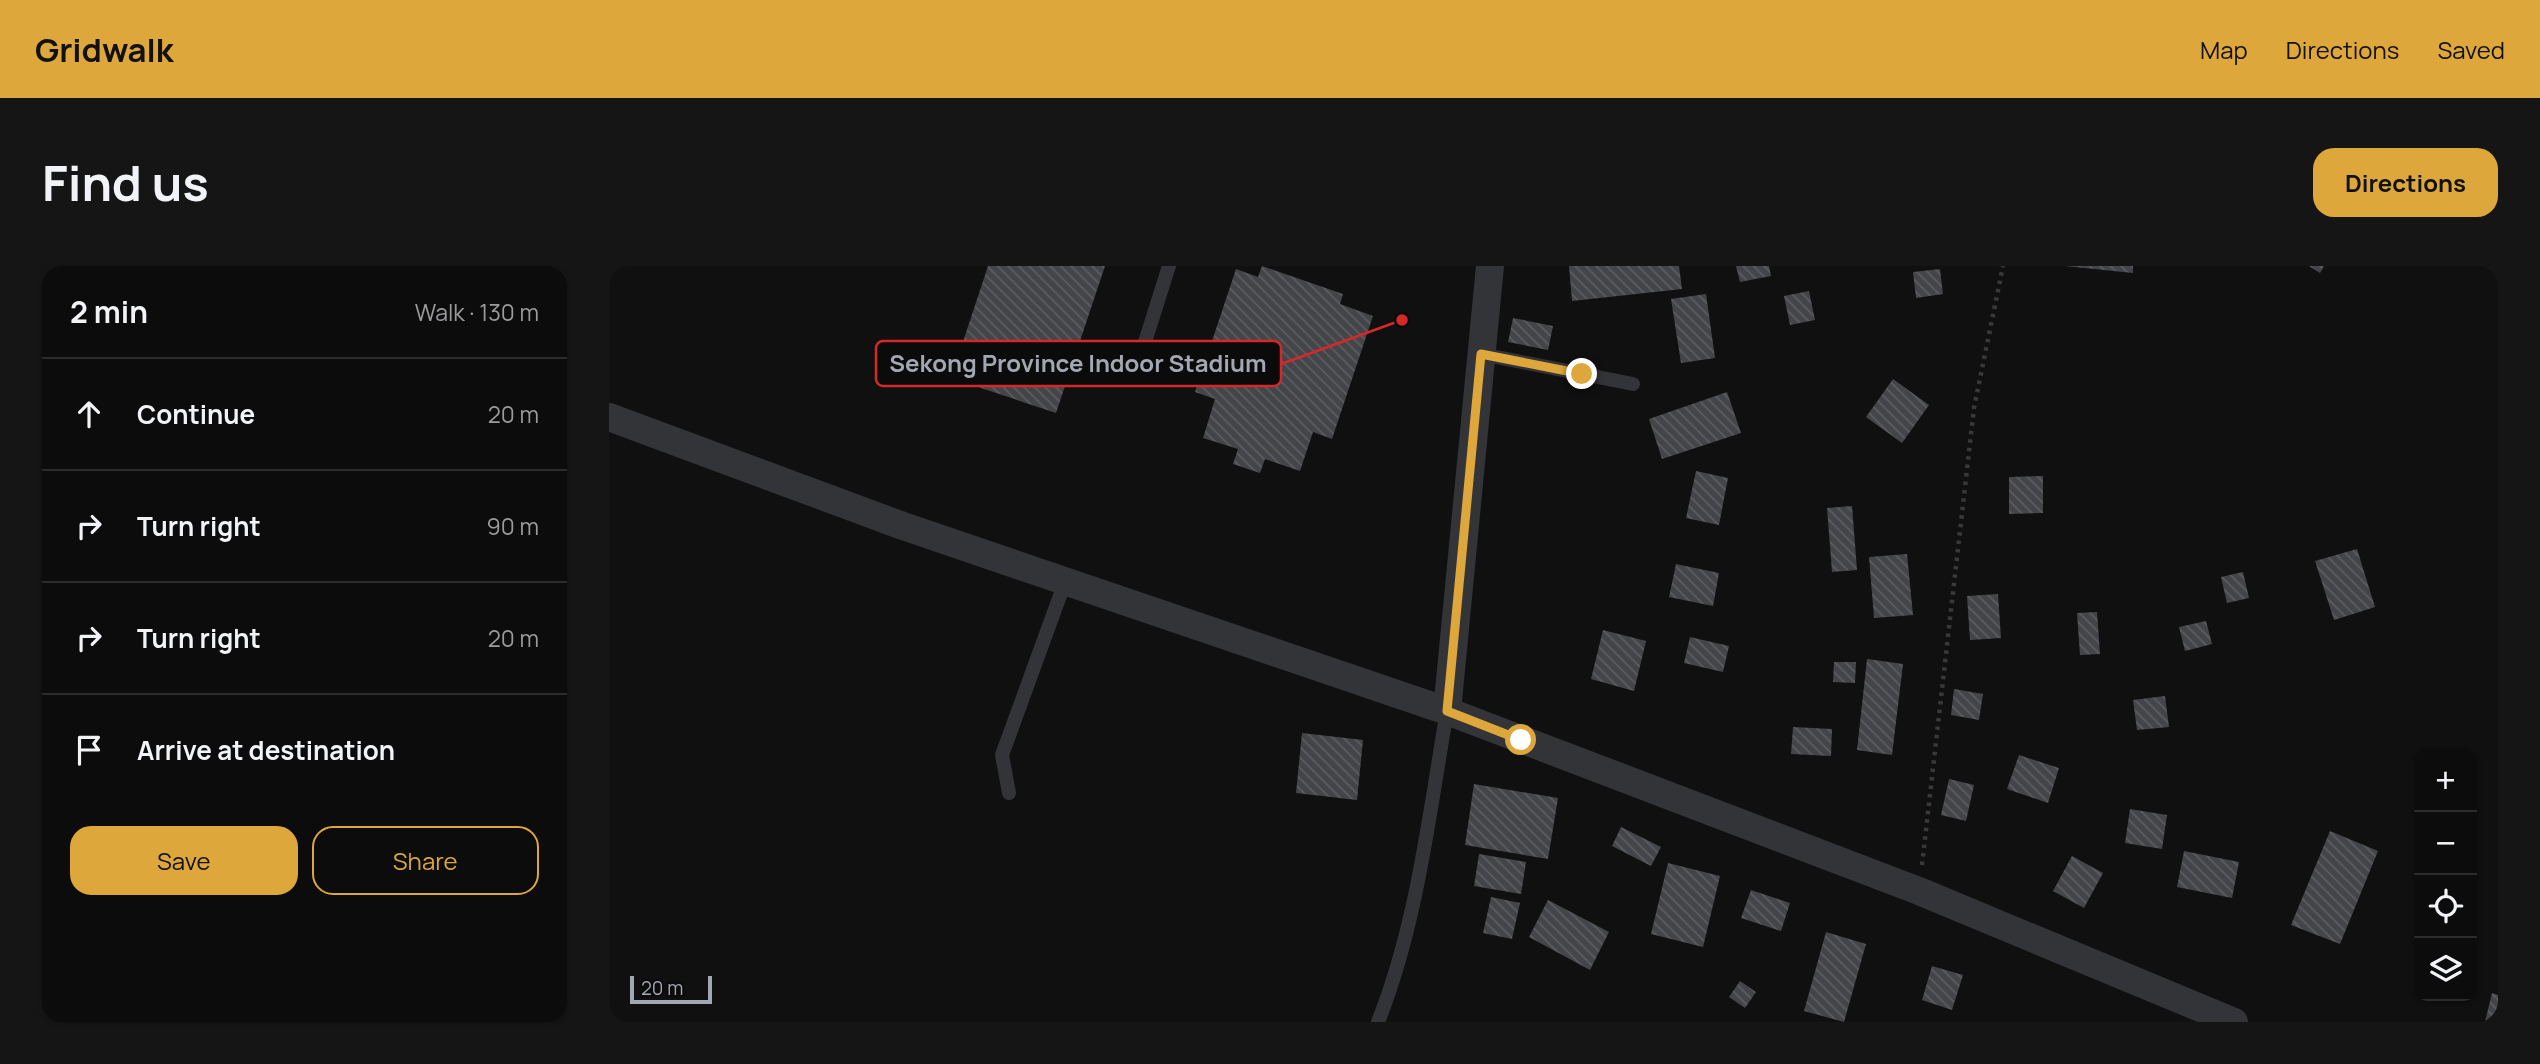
<!DOCTYPE html>
<html lang="en">
<head>
<meta charset="utf-8">
<style>
  :root { --surface:#0c0c0d; --page:#151516; --text:#f1f3f6; --muted:#9a9b9d; --line:#2c2c2e; --accent:#dea73b }
  body { margin:0; font-family:Manrope,sans-serif; background:var(--page); color:var(--text) }
  .controls { position:absolute; right:21px; bottom:21px; display:grid; overflow:hidden; border-radius:14px; box-shadow:0 2px 5px #0004 }
  .controls button { width:63px; height:63px; display:grid; place-items:center; padding:0; border:0; border-bottom:2px solid var(--line); background:var(--surface); color:var(--text); font:35px sans-serif }
  .scale { position:absolute; left:21px; bottom:18px; width:82px; box-sizing:border-box; padding-left:7px; border:4px solid #a3a7b1; border-top:0; font-size:19px; line-height:24px; white-space:nowrap; color:#a3a7b1; -webkit-text-stroke:5px #0b0b0c; paint-order:stroke }
  .stop { position:absolute; width:21px; height:21px; margin:-16px; border:5px solid #dea73b; border-radius:50%; background:#fff }
  .stop.end { background:#dea73b; border-color:#fff; box-shadow:0 2px 7px #0008 }
  .list { margin:0; padding:0; list-style:none }
  h2 { display:flex; justify-content:space-between; align-items:center; height:91px; margin:0; padding:0 28px; font-size:30px }
  h2 small { font-size:23px; font-weight:400; color:var(--muted) }
  .list li { display:grid; grid-template-columns:46px 1fr auto; gap:21px; align-items:center; box-sizing:border-box; height:112px; padding:0 28px; border-top:2px solid var(--line) }
  .list b { display:block; font-size:26px; white-space:nowrap }
  .list em { font-size:23px; font-style:normal; color:var(--muted) }
  .actions { display:flex; gap:14px; padding:21px 28px }
  .actions a { flex:1; padding:16px 0; border:2px solid var(--accent); border-radius:21px; text-align:center; font-size:24px; color:var(--accent) }
  .actions .main { background:var(--accent); color:#111 }
  .icon { flex:none; width:38px; height:38px; fill:none; stroke:currentColor; stroke-width:2; stroke-linecap:round; stroke-linejoin:round }
  .map { position:relative; flex:none; width:1889px; height:756px; overflow:hidden; border-radius:21px }
  header { display:flex; align-items:center; gap:42px; box-sizing:border-box; height:98px; padding:0 35px; background:var(--accent); color:#111 }
  header strong { font-size:33px }
  nav { display:flex; gap:38px; margin-inline-start:auto; font-size:24px }
  .intro { display:flex; align-items:center; justify-content:space-between; box-sizing:border-box; height:168px; padding:0 42px }
  h1 { margin:0; font-size:49px }
  .button { padding:18px 32px; border-radius:21px; background:var(--accent); color:#111; font-size:24px; font-weight:700 }
  main { display:flex; gap:42px; padding:0 42px }
  aside { flex:1; background:var(--surface); border-radius:21px; box-shadow:0 2px 5px #0004 }
  .map>svg:first-child { display:block }
  .building { fill:url(#building-back-hatch) }
  .lines { fill:none; stroke-linecap:round; stroke-linejoin:round }
  .path { stroke:#38393d; stroke-width:4.5; stroke-dasharray:3.5 5; stroke-linecap:butt }
  .service { stroke:#333438; stroke-width:14 }
  .minor { stroke:#333438; stroke-width:28 }
  .route { stroke:#dea73b; stroke-width:9 }
  .leader { fill:none; stroke:#d62828; stroke-width:2.5 }
  .callout-dot { fill:#d62828; stroke:#0b0b0c; stroke-width:2.5 }
  .callout { fill:#0b0b0c; stroke:#d62828; stroke-width:2.5 }
  .callout-label { font-size:24px; text-anchor:middle; font-weight:bold; fill:#a3a7b1 }
</style>
</head>
<body>
<header>
<strong>Gridwalk</strong>
<nav><a>Map</a><a>Directions</a><a>Saved</a></nav>
</header>
<div class="intro"><h1>Find us</h1><a class="button">Directions</a></div>
<main>
<aside>
<h2>2 min<small>Walk · 130 m</small></h2>
<ul class="list">
<li><svg class="icon" aria-label="ahead" viewBox="0 0 24 24"><path d="M12 20V5M6 11l6-6 6 6"/></svg><div><b>Continue</b></div><em>20 m</em></li>
<li><svg class="icon" aria-label="right" viewBox="0 0 24 24"><path d="M7 20v-9h11M14 6l5 5-5 5"/></svg><div><b>Turn right</b></div><em>90 m</em></li>
<li><svg class="icon" aria-label="right" viewBox="0 0 24 24"><path d="M7 20v-9h11M14 6l5 5-5 5"/></svg><div><b>Turn right</b></div><em>20 m</em></li>
<li><svg class="icon" aria-label="arrive" viewBox="0 0 24 24"><path d="M6 21V4h12l-3 4 3 4H6"/></svg><div><b>Arrive at destination</b></div></li>
</ul>
<div class="actions"><a class="main">Save</a><a>Share</a></div>
</aside>
<div class="map">
<svg width="1889" height="756" viewBox="0 0 1889 756">
  <defs>
    <pattern id="building-back-hatch" width="6" height="6" patternUnits="userSpaceOnUse" patternTransform="scale(1.75)"><rect width="6" height="6" fill="#444549"/><path d="M-1 5l2 2M0 0l6 6M5-1l2 2" fill="none" stroke="#5c5d61"/></pattern>
  </defs>
  <rect width="100%" height="100%" fill="#101011"/>
  <path class="building" d="M379,0H496L447,147L342,112Z
    M653,0L734,28L731,38L764,50L723,173L704,166L691,205L656,193L651,207L624,198L629,183L594,172L606,133L586,126L627,3L649,11Z
    M960,0H1070L1073,23L963,35Z
    M1127,0H1160L1162,10L1131,16Z
    M1456,0H1524V7Z
    M1700,0H1715L1711,7Z
    M1331,3L1334,28L1307,32L1304,6Z
    M1200,25L1206,54L1181,59L1175,30Z
    M1097,28L1106,92L1072,97L1062,33Z
    M904,52L944,60L939,84L899,76Z
    M1284,113L1320,139L1293,177L1257,151Z
    M1118,126L1132,167L1053,193L1040,153Z
    M1087,205L1119,212L1110,259L1077,252Z
    M1434,210V247L1400,248V211Z
    M1243,240L1248,304L1223,306L1218,242Z
    M1748,283L1766,341L1725,354L1706,295Z
    M1298,288L1304,349L1265,352L1260,291Z
    M1067,298L1110,307L1104,340L1060,331Z
    M1634,306L1640,332L1618,337L1612,311Z
    M1389,328L1392,372L1361,374L1358,330Z
    M1488,346L1491,388L1471,389L1468,347Z
    M1597,355L1603,378L1576,385L1570,361Z
    M994,364L1037,375L1025,425L982,413Z
    M1081,371L1120,380L1114,406L1075,397Z
    M1258,393L1294,398L1283,489L1248,484Z
    M1225,396H1247L1246,417L1224,416Z
    M1345,423L1374,428L1370,454L1342,449Z
    M1556,430L1560,461L1528,464L1524,434Z
    M1184,461L1223,463L1222,490L1182,488Z
    M693,467L754,474L748,534L687,527Z
    M1410,489L1450,502L1439,537L1398,523Z
    M1340,513L1365,519L1357,555L1332,549Z
    M865,518L949,532L939,593L856,579Z
    M1521,543L1558,549L1553,583L1516,577Z
    M1012,561L1052,581L1042,600L1003,580Z
    M1721,565L1769,585L1731,678L1682,659Z
    M1575,585L1630,596L1623,632L1568,621Z
    M870,588L917,596L912,628L865,620Z
    M1463,590L1494,607L1475,642L1444,625Z
    M1059,597L1111,610L1094,681L1042,668Z
    M1142,624L1181,637L1172,665L1132,652Z
    M882,631L911,637L903,673L874,667Z
    M939,634L1000,666L981,704L920,671Z
    M1217,666L1257,678L1235,756L1195,745Z
    M1323,700L1354,709L1343,744L1313,734Z
    M1131,715L1147,726L1136,742L1120,731Z
    M1883,727L1889,729V756H1876Z"/>
  <g class="lines">
    <path class="path" d="M1313,599L1365,142L1394,0"/>
    <path class="service" d="M872,88L1024,118
      M530,95L560,0
      M400,527L393,489L456,316
      M769,756C808,658 820,549 838,445"/>
    <path class="minor" d="M0,151L294,260L838,445L1310,625L1625,756
      M838,445L881,0"/>
  </g>
  <g class="lines">
    <path class="route" d="M912,474L838,445L872,88L973,108"/>
  </g>
  <path class="leader" d="M793 54L672 98"/>
  <circle class="callout-dot" cx="793" cy="54" r="7"/>
  <rect class="callout" x="267" y="75" width="405" height="45" rx="7"/>
  <g class="callout-label">
    <text x="469" y="106">Sekong Province Indoor Stadium</text>
  </g>
</svg>
<div class="controls">
<button>+</button>
<button>−</button>
<button><svg class="icon" aria-label="locate" viewBox="0 0 24 24"><circle cx="12" cy="12" r="6"/><path d="M12 2v4M12 18v4M2 12h4M18 12h4"/></svg></button>
<button><svg class="icon" aria-label="layers" viewBox="0 0 24 24"><path d="M12 4l9 5-9 5-9-5zM3 14l9 5 9-5"/></svg></button>
</div>
<div class="scale">20 m</div>
<div class="stop" style="left:912px;top:474px"></div>
<div class="stop end" style="left:973px;top:108px"></div>
</div>
</main>
</body>
</html>
